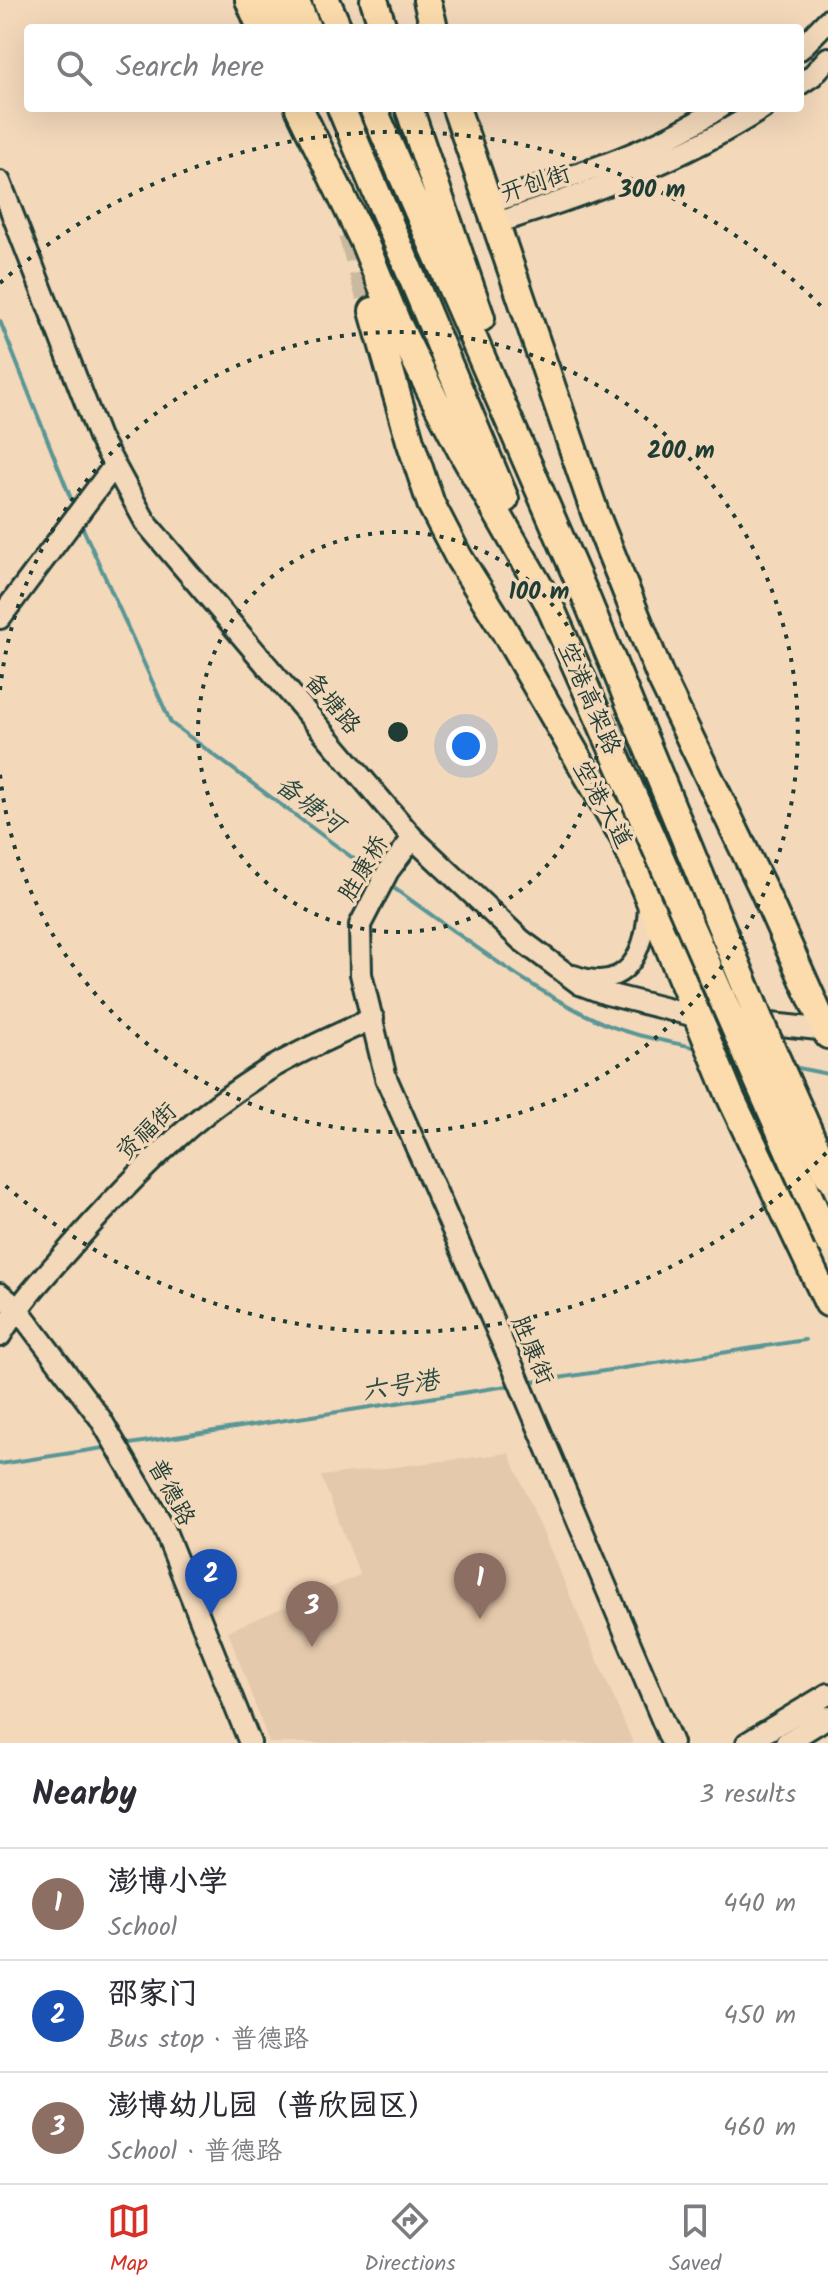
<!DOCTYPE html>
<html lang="en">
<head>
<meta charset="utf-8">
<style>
  :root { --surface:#fff; --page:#f2f2f3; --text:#2b2b33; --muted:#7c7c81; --line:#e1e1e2; --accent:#d93025 }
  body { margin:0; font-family:Kalam,"LXGW WenKai TC",sans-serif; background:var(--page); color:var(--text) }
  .you { position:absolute; left:466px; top:746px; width:28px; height:28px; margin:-20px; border:6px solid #fff; border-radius:50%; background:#1a73e8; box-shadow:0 0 0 12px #1a73e833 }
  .badge { display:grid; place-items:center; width:52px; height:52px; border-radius:50%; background:var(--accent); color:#fff; font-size:26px; font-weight:700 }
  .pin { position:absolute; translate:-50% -66px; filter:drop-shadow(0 2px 4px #0008) }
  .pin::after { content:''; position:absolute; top:42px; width:28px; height:24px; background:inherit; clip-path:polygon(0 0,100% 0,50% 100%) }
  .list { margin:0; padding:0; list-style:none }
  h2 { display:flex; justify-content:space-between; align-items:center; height:104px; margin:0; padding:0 32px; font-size:34px }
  h2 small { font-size:26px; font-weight:400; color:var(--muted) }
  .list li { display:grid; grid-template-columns:52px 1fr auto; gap:24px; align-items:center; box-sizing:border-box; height:112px; padding:0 32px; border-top:2px solid var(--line) }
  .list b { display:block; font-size:30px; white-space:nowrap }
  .list p { margin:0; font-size:26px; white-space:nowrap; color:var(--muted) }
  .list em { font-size:26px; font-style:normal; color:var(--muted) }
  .icon { flex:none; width:44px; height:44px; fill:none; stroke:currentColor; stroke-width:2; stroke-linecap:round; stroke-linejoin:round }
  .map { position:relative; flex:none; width:828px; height:1743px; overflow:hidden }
  .search { position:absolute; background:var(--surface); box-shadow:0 8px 32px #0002; left:24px; right:24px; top:24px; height:88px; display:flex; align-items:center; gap:20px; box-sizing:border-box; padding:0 28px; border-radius:8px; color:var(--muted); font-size:30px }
  .sheet { height:440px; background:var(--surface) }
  nav { display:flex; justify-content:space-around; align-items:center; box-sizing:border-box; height:112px; border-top:2px solid var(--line); background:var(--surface); font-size:22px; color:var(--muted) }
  nav a { display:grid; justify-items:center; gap:4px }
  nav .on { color:var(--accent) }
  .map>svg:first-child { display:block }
  .built { fill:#e5c9ac }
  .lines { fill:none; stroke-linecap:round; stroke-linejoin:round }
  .stream { stroke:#5a9696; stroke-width:4 }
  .primary-tunnel { stroke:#c9b99f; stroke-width:26; stroke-dasharray:26 13; stroke-linecap:butt }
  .minor-casing { stroke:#1f3d34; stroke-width:22 }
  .tertiary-casing { stroke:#1f3d34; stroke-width:26 }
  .primary-casing { stroke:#1f3d34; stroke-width:32 }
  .trunk-casing { stroke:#1f3d34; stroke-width:32 }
  .minor { stroke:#f3d8ba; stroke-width:16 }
  .tertiary { stroke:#f3d8ba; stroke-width:20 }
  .primary { stroke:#fcdcac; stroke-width:26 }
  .trunk { stroke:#fcdcac; stroke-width:26 }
  .trunk-bridge-casing { stroke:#1f3d34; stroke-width:32; stroke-linecap:butt }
  .trunk-bridge { stroke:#fcdcac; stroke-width:26 }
  .ring { fill:none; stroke:#1f3d34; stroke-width:4; stroke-dasharray:4 8 }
  .labels { text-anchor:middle; stroke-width:7; stroke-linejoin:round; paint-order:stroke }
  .street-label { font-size:24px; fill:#1f3d34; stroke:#f3d8ba }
  .water-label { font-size:26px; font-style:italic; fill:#294c44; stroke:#f3d8ba }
  .centre { fill:#1f3d34; stroke:#f3d8ba; stroke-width:4 }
  .ring-label { font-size:24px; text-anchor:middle; font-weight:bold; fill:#1f3d34; stroke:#f3d8ba; stroke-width:7; stroke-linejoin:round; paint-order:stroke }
</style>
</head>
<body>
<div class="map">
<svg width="828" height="1743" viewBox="0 0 828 1743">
  <rect width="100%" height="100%" fill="#f3d8ba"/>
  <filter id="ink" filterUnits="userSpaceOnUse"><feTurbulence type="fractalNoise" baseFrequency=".0125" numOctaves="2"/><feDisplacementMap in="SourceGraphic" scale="16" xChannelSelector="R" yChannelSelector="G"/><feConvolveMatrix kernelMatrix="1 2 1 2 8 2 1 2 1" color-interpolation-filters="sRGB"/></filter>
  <g filter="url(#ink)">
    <path class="built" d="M509,1453L633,1743H269L228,1631L360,1575L321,1476Z"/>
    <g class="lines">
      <path class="stream" d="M0,321L75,509
        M81,524L171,723L377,876
        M388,884C457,932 525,988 603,1023C633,1036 666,1041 698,1048
        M793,1067L828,1074
        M526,1383L805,1340
        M123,1445L514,1385
        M0,1464L110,1447"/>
      <path class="primary-tunnel" d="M351,234L373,311"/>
      <g class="minor-casing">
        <path id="minor" d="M574,974C628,994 645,952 647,906"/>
      </g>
      <g class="tertiary-casing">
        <path id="tertiary" d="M800,49L828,20
          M800,84L812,76L828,58
          M0,182L99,437L146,523L413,838L521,940L580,984L607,994L695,1016L828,1030
          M489,203C567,178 651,154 719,108
          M496,223C588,194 681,161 763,108
          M0,618L114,466
          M413,838L388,871L360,925L361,974L386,1078L510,1360L672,1743
          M0,1294L17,1308L100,1418L163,1526L250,1743
          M0,1336C21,1300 49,1272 76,1241C134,1176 193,1115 268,1070C301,1050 338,1035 373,1018
          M747,1743L828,1694
          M786,1743L828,1717"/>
      </g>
      <g class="primary-casing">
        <path id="primary" d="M273,0L284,28
          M427,0L434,28
          M456,108L595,513L661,678L764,891L828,1035
          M373,311L410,441L431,504L459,558L504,630L624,838L730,1096L828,1303"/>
      </g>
      <g class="trunk-casing">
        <path id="trunk" d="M249,0L261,28
          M295,0L307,28
          M326,0L338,28
          M374,0L383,28
          M299,108L364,242L397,323L433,396L461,450L548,602
          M341,108L505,499
          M373,108L585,595
          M409,108L481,318"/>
      </g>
      <use href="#minor" class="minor"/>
      <use href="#tertiary" class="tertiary"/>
      <use href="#primary" class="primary"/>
      <use href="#trunk" class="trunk"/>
      <g class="trunk-bridge-casing">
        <path id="trunk-bridge" d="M585,595L764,1031L828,1175
          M548,602L828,1240"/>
      </g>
      <use href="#trunk-bridge" class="trunk-bridge"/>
    </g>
  </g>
  <g class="ring">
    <circle cx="398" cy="732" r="200"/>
    <path d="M0 690A400 400 0 1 1 0 774"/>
    <path d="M826 1153A600 600 0 0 1 0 1181M0 283A600 600 0 0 1 826 311"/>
  </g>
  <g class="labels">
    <g class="street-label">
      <text transform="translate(535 183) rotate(-18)" y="8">开创街</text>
      <text transform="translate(590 698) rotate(66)" y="8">空港高架路</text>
      <text transform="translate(333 703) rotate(50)" y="8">备塘路</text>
      <text transform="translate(603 804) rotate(61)" y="8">空港大道</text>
      <text transform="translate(363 868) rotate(-59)" y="8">胜康桥</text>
      <text transform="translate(146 1131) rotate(-43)" y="8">资福街</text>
      <text transform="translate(533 1350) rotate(67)" y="8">胜康街</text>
      <text transform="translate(172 1492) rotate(62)" y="8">普德路</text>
    </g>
    <g class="water-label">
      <text transform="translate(310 804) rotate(37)" y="9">备塘河</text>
      <text transform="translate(400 1385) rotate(-9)" y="9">六号港</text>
    </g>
  </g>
  <circle cx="398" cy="732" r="12" class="centre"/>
  <g class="ring-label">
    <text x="652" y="197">300 m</text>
    <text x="681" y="458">200 m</text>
    <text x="539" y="599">100 m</text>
  </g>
</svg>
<div class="you"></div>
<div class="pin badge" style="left:480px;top:1619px;background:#8d6e63">1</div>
<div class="pin badge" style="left:211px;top:1615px;background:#1a4fb4">2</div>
<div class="pin badge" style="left:312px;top:1647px;background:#8d6e63">3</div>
<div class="search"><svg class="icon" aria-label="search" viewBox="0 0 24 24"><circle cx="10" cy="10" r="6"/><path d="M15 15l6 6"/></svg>Search here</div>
</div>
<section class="sheet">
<h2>Nearby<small>3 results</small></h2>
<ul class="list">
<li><span class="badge" style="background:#8d6e63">1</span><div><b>澎博小学</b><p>School</p></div><em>440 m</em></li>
<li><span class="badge" style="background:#1a4fb4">2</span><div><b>邵家门</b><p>Bus stop · 普德路</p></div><em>450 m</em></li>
<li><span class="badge" style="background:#8d6e63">3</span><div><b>澎博幼儿园（普欣园区）</b><p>School · 普德路</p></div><em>460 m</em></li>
</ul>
</section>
<nav>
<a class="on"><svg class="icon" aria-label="map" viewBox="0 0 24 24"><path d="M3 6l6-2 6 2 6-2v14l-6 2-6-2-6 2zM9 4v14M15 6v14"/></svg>Map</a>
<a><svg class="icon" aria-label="directions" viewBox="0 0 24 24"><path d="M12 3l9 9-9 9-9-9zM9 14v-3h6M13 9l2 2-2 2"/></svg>Directions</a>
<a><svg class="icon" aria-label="saved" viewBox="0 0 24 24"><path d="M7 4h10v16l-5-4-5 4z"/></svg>Saved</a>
</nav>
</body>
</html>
